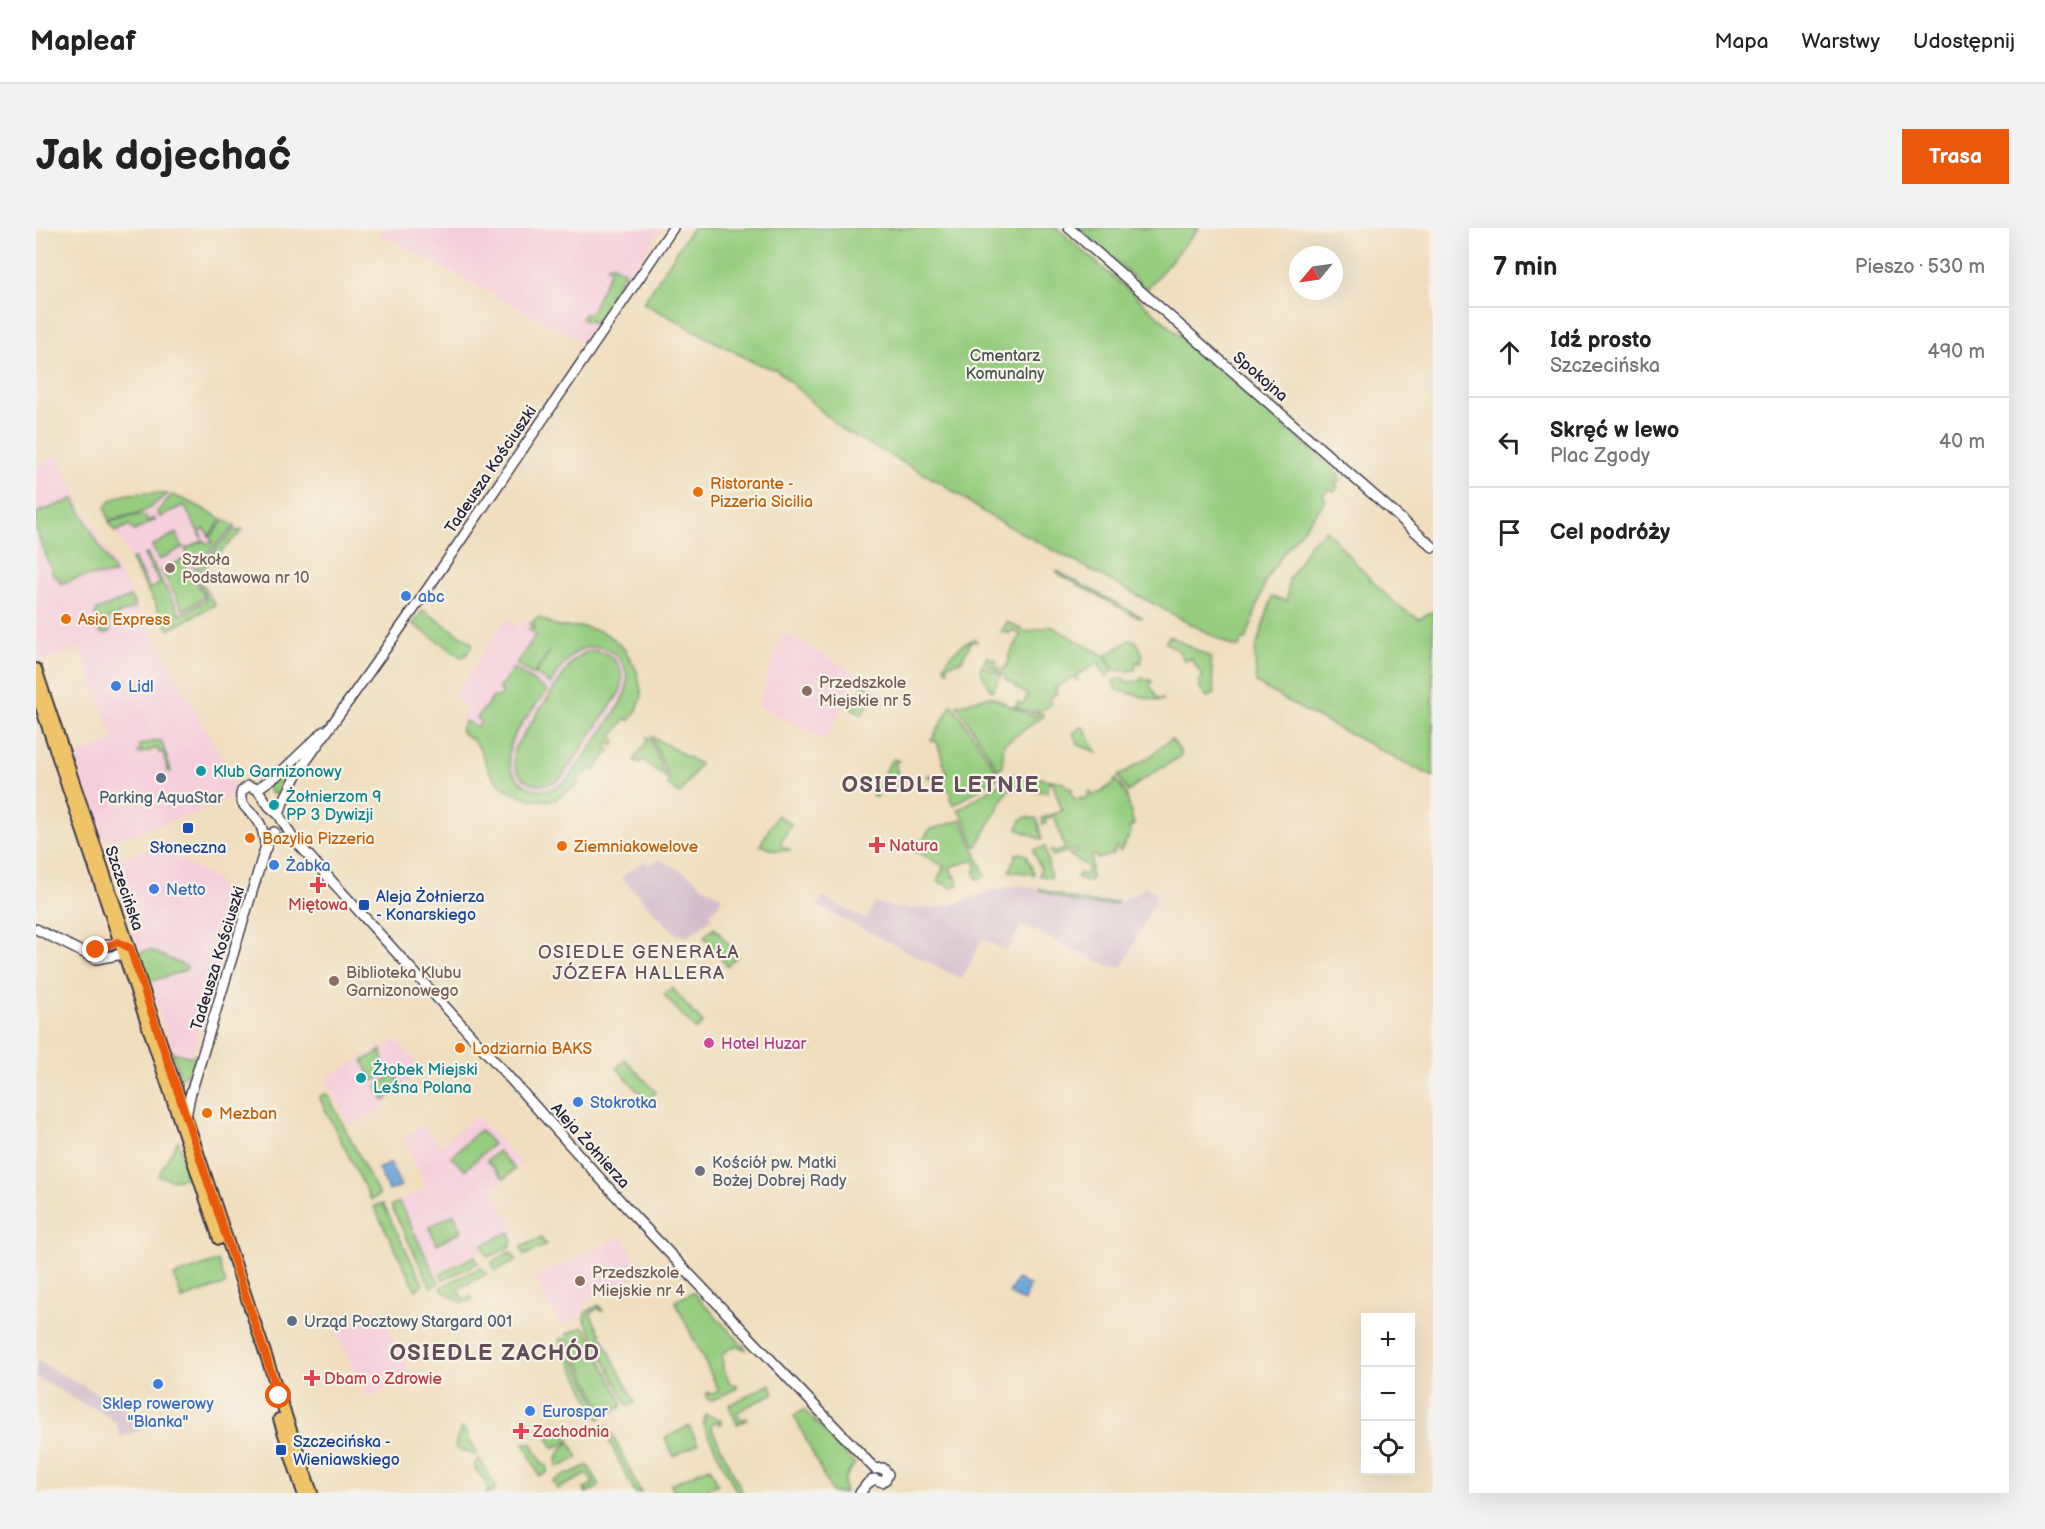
<!DOCTYPE html>
<html lang="pl">
<head>
<meta charset="utf-8">
<style>
  :root { --surface:#fff; --page:#f2f2f2; --text:#222; --muted:#767676; --line:#e0e0e0; --accent:#ea580c }
  body { margin:0; font-family:"Balsamiq Sans",sans-serif; background:var(--page); color:var(--text) }
  .controls { position:absolute; right:18px; bottom:18px; display:grid; overflow:hidden; border-radius:0px; box-shadow:0 6px 24px #0002 }
  .controls button { width:54px; height:54px; display:grid; place-items:center; padding:0; border:0; border-bottom:2px solid var(--line); background:var(--surface); color:var(--text); font:30px sans-serif }
  .compass { position:absolute; left:1253px; top:18px; width:54px; height:54px; border-radius:50%; background:var(--surface); box-shadow:0 6px 24px #0002; rotate:241deg }
  .stop { position:absolute; width:18px; height:18px; margin:-14px; border:4px solid #ea580c; border-radius:50%; background:#fff }
  .stop.end { background:#ea580c; border-color:#fff; box-shadow:0 2px 6px #0008 }
  .list { margin:0; padding:0; list-style:none }
  h2 { display:flex; justify-content:space-between; align-items:center; height:78px; margin:0; padding:0 24px; font-size:26px }
  h2 small { font-size:20px; font-weight:400; color:var(--muted) }
  .list li { display:grid; grid-template-columns:39px 1fr auto; gap:18px; align-items:center; box-sizing:border-box; height:90px; padding:0 24px; border-top:2px solid var(--line) }
  .list b { display:block; font-size:22px; white-space:nowrap }
  .list p { margin:0; font-size:20px; white-space:nowrap; color:var(--muted) }
  .list em { font-size:20px; font-style:normal; color:var(--muted) }
  .icon { flex:none; width:33px; height:33px; fill:none; stroke:currentColor; stroke-width:2; stroke-linecap:round; stroke-linejoin:round }
  .map { position:relative; flex:none; width:1397px; height:1265px; overflow:hidden; border-radius:0px }
  header { display:flex; align-items:center; gap:36px; box-sizing:border-box; height:84px; padding:0 30px; background:var(--surface); border-bottom:2px solid var(--line) }
  header strong { font-size:28px }
  nav { display:flex; gap:33px; margin-inline-start:auto; font-size:21px }
  .intro { display:flex; align-items:center; justify-content:space-between; box-sizing:border-box; height:144px; padding:0 36px }
  h1 { margin:0; font-size:42px }
  .button { padding:15px 27px; border-radius:0px; background:var(--accent); color:#fff; font-size:21px; font-weight:700 }
  main { display:flex; gap:36px; padding:0 36px }
  aside { flex:1; background:var(--surface); border-radius:0px; box-shadow:0 6px 24px #0002 }
  .map>svg:first-child { display:block }
  .built { fill:#f5cfdb }
  .industrial { fill:#d1bdcc }
  .green { fill:#96cd7f; stroke:#5c785d; stroke-width:1.5 }
  .water { fill:#6ca4db; stroke:#47638b; stroke-width:1.5 }
  .lines { fill:none; stroke-linecap:round; stroke-linejoin:round }
  .minor-casing { stroke:#413e4f; stroke-width:12 }
  .major-casing { stroke:#413e4f; stroke-width:14 }
  .minor { stroke:#fff; stroke-width:9 }
  .major { stroke:#efc469; stroke-width:10 }
  .route { stroke:#ea580c; stroke-width:8 }
  .food-dot { fill:#e8710a; stroke:#f7f3e8; stroke-width:2 }
  .education-dot { fill:#8d6e63; stroke:#f7f3e8; stroke-width:2 }
  .shop-dot { fill:#3f7fe0; stroke:#f7f3e8; stroke-width:2 }
  .culture-dot { fill:#0f9aa8; stroke:#f7f3e8; stroke-width:2 }
  .service-dot { fill:#5c6f8a; stroke:#f7f3e8; stroke-width:2 }
  .transit-dot { fill:#1a4fb4; stroke:#f7f3e8; stroke-width:2 }
  .health-dot { fill:#e0444e; stroke:#f7f3e8; stroke-width:2 }
  .hotel-dot { fill:#d1479c; stroke:#f7f3e8; stroke-width:2 }
  .worship-dot { fill:#6b7280; stroke:#f7f3e8; stroke-width:2 }
  .labels { text-anchor:middle; stroke-width:4.5; stroke-linejoin:round; paint-order:stroke }
  .park-label { font-size:16px; fill:#45554f; stroke:#f7f3e8 }
  .street-label { font-size:16px; fill:#22223b; stroke:#f7f3e8 }
  .food-label { font-size:16px; fill:#c56008; stroke:#f7f3e8; text-anchor:start }
  .education-label { font-size:16px; fill:#785e54; stroke:#f7f3e8; text-anchor:start }
  .shop-label { font-size:16px; fill:#366cbe; stroke:#f7f3e8; text-anchor:start }
  .culture-label { font-size:16px; fill:#0d838f; stroke:#f7f3e8; text-anchor:start }
  .service-label { font-size:16px; fill:#4e5e75; stroke:#f7f3e8 }
  .health-label { font-size:16px; fill:#be3a42; stroke:#f7f3e8; text-anchor:start }
  .transit-label { font-size:16px; fill:#164399; stroke:#f7f3e8; text-anchor:start }
  .hotel-label { font-size:16px; fill:#b23c85; stroke:#f7f3e8; text-anchor:start }
  .worship-label { font-size:16px; fill:#5b616d; stroke:#f7f3e8; text-anchor:start }
  .neighbourhood-label { font-size:18px; letter-spacing:1.5px; fill:#654d5a; stroke:#f7f3e8 }
  .district-label { font-size:22px; font-weight:bold; letter-spacing:1.5px; fill:#654d5a; stroke:#f7f3e8 }
</style>
</head>
<body>
<header>
<strong>Mapleaf</strong>
<nav><a>Mapa</a><a>Warstwy</a><a>Udostępnij</a></nav>
</header>
<div class="intro"><h1>Jak dojechać</h1><a class="button">Trasa</a></div>
<main>
<div class="map">
<svg width="1397" height="1265" viewBox="0 0 1397 1265">
  <rect width="100%" height="100%" fill="#f7f3e8"/>
  <filter id="ink" filterUnits="userSpaceOnUse"><feTurbulence type="fractalNoise" baseFrequency=".0167" numOctaves="2"/><feDisplacementMap in="SourceGraphic" scale="12" xChannelSelector="R" yChannelSelector="G"/><feConvolveMatrix kernelMatrix="1 2 1 2 8 2 1 2 1" color-interpolation-filters="sRGB"/></filter>
  <filter id="wash" filterUnits="userSpaceOnUse"><feTurbulence type="fractalNoise" baseFrequency=".008" numOctaves="4" result="noise"/><feDisplacementMap in="SourceGraphic" scale="24" xChannelSelector="R" yChannelSelector="G"/><feGaussianBlur stdDeviation="1.35" result="paint"/><feColorMatrix in="noise" values="0 0 0 0 0 0 0 0 0 0 0 0 0 0 0 0 0 1.4 0 .05"/><feComposite in="paint" operator="in"/></filter>
  <g filter="url(#wash)">
    <rect width="100%" height="100%" fill="#f0debe"/>
    <path class="built" d="M345,0H626L548,115L343,6Z
      M22,227L42,270L198,553L199,563L192,570L161,585L74,613L65,609L37,528L78,513L45,420L6,433L0,416V239Z
      M113,265L132,266L149,272L207,302L161,347L178,376L132,400L69,285L70,278L76,272L94,266Z
      M490,390L523,413L550,406L589,429L596,461L525,563L489,564L454,510L424,490L431,480L417,470L470,391L483,400Z
      M747,404L823,447L790,512L722,478Z
      M133,612L142,630L179,651L201,685L152,839L144,846L95,698L90,670L79,633Z
      M361,812L386,841L338,886L313,898L293,858V848Z
      M440,888L486,936L458,962L479,1005L399,1047L362,973L390,961L367,911L385,897L405,918Z
      M587,1008L605,1045L551,1071L544,1089L524,1099L499,1050Z
      M343,1080L377,1149L332,1170L299,1102Z"/>
    <path class="industrial" d="M624,631L656,649L665,657L686,669L682,678L673,686L676,690L651,709L640,706L585,649L607,634H610L613,637Z
      M984,657L1002,661L1027,672L1070,678L1083,675L1101,665L1110,658L1122,667L1087,738L1075,739L986,697L971,723L947,711L926,751L781,678L786,669L830,691L839,674L854,679L879,681L897,680L918,676L959,662Z
      M1,1133L97,1185L105,1202L85,1209L80,1194L57,1179H53L0,1149Z"/>
    <path class="green" d="M656,0H1021L1302,245L1304,252L1299,257L1302,259L1298,263L1293,261L1287,267L1290,273L1247,325L1230,352L1210,412H1206L1203,419L1196,418L952,287L905,255L805,201L741,142L719,135L607,75Z
      M1042,0H1163L1111,61Z
      M573,37H577L589,44L575,66L579,70L562,95L547,92L546,90L548,86H554L575,41L571,39Z
      M113,265L132,266L107,284L73,292L69,280C76,265 99,265 113,265Z
      M136,267L156,275L186,291L173,308L169,301L164,303L166,311L148,277L124,289L121,284Z
      M38,271L79,346L44,349L24,356L22,349H18L0,302V285Z
      M102,287L109,288L112,293L118,290L119,292L98,303L93,297L79,304L73,294Z
      M188,292L199,298L157,339L149,321L168,312L171,316L176,314L174,309Z
      M199,301L202,304L205,301L207,302L161,347L179,377L133,402L95,332L97,330L114,361L124,356L108,327L111,326L144,386H146L171,372L158,343Z
      M1290,302C1316,330 1350,374 1383,391L1397,383V549L1267,482L1220,455L1219,423L1236,369L1251,373L1253,351L1274,315Z
      M140,305L147,319L123,332L116,318Z
      M147,331L169,370L147,382L126,343Z
      M1021,343L1106,389V390L1097,387L1021,345Z
      M94,369L98,374V380L73,390L74,404L68,406L64,404L68,401L63,388L59,389L61,382Z
      M387,382L436,415V418L429,428L425,429L377,396Z
      M502,389L523,399H547L564,403L577,410L589,422L601,443L606,468L601,482L594,493L590,490L576,509L580,513L577,518L572,515L570,519L574,522L558,544L554,541L542,551L544,556L520,570V572C494,574 468,567 454,544C449,536 447,526 442,518C438,512 430,508 424,503L429,493L441,499L445,494L441,490L457,469H463L467,464L462,461L478,440L511,463C499,479 475,504 473,524C470,546 491,566 513,561C526,559 534,549 541,539C554,520 587,479 591,458C595,432 568,410 544,422C530,429 523,444 514,456L499,446L514,423L497,447L480,436L500,407L492,401L493,400L497,401L499,398L494,396Z
      M971,394L990,404L1015,398L1069,428L1077,443L1070,449L1062,435L1041,447L1042,453L1038,449L1019,460L1021,465L1013,471L1016,476C1003,486 993,486 979,478L982,474L987,476L992,467L980,460L981,458L969,451L968,447L948,434L951,428L961,433L959,438L968,442L974,430L972,429L985,407L976,402L973,406L965,404Z
      M1133,408L1174,429L1179,466L1171,469L1164,461L1163,452L1167,449L1155,430L1149,433L1141,421L1129,415Z
      M939,411L941,414L936,413L925,433L911,437L912,442L909,440L908,437C917,424 924,416 939,411Z
      M1094,412L1100,413L1107,426L1105,435L1100,434L1099,442C1081,444 1078,445 1070,427Z
      M556,423C579,423 591,443 584,464L526,549C503,569 470,548 479,519L536,434L546,426Z
      M946,437L965,447L957,462H954L944,442Z
      M1106,449L1116,453L1114,458L1122,471H1128L1123,473L1081,462L1076,453L1088,450L1091,454L1105,453Z
      M828,456L839,463L827,486L815,480Z
      M954,468L991,486H997V488H1001V485H1006L1008,488L968,516L966,539L962,541L921,477Z
      M916,476L964,548L918,577L914,571L915,564L891,548L902,546L904,553L906,554L911,545L901,514L895,513Z
      M1044,499L1048,500L1061,525L1043,517L1037,506Z
      M615,508L664,536L644,566L631,557L633,549Z
      M611,509L614,511L630,549L606,532L603,536L598,532L612,512Z
      M1135,511L1145,524V528L1106,552L1092,564L1082,548L1112,530Z
      M123,512L126,514L135,543L134,544L130,542L131,540L127,524L123,525L122,520L103,526L102,523L105,522L103,517Z
      M858,531L863,533L859,535L863,550L868,549V553L864,551L860,556L864,559L862,561L859,557L839,564L841,569H838L836,566L855,533Z
      M262,533L265,537L246,570L238,565L235,566L232,560V557Z
      M978,546L1026,554L1037,562L1034,564L1039,571L1052,570V565L1054,564L1057,568L1079,555L1078,552L1080,551L1090,566L1098,597L1093,600L1095,605L1084,623L1080,619L1078,620L1079,623L1077,626L1061,631L1060,627H1056L1055,652L1051,654L1041,649L1044,645L1049,647L1053,639L1033,627L1042,624L1041,621L1017,628L1014,623L1018,622L1019,624L1029,621L1018,588L1009,591L1010,596L1007,597L1006,590L1026,583L1017,555L1013,553L1012,564L984,562L983,560L975,563L969,552Z
      M968,553L971,564L941,618H939L929,592L922,582Z
      M741,587L755,596L744,617L754,622L741,623L724,617Z
      M990,589L1001,591L1006,612L981,601L985,592Z
      M926,592L949,648L941,651L938,643L941,642L938,632L914,639L917,649L920,648L922,657L916,660L901,653L908,638L875,621L880,612L886,614L893,602Z
      M1009,619L1015,650L1003,647L1005,642L997,622Z
      M985,625L990,627L998,646L973,643L980,626Z
      M1004,660C1030,670 1054,678 1082,673V675C1053,681 1030,673 1003,662Z
      M678,699L702,728L691,738L668,709Z
      M114,722L151,739L150,742L117,753L110,748L102,725Z
      M636,760L656,783L657,787L659,786L667,795L660,802L628,767Z
      M346,822L347,835L353,842L348,847L337,853L327,833Z
      M136,824L152,828L161,827L156,841L146,849L144,847Z
      M589,831L620,864L611,873L581,840Z
      M358,846L366,856L348,873L340,858Z
      M289,866L292,867L343,967L335,972L283,869Z
      M444,902L457,916L429,942L415,929Z
      M142,912L154,949L137,952L122,948Z
      M462,923L479,941L468,951L451,933Z
      M363,974L403,1055L395,1059L355,978Z
      M344,976H347L387,1056L380,1062L338,979Z
      M418,986L426,1003L401,1016L393,999Z
      M473,1004L476,1011L474,1019L452,1029L446,1017Z
      M505,1010L510,1017L488,1028L485,1019Z
      M474,1024L481,1032L459,1043L456,1034Z
      M439,1028L442,1035L407,1052L404,1046Z
      M182,1033L190,1056L146,1071L138,1048Z
      M445,1039L451,1046L422,1061L427,1071L435,1067L437,1072L427,1075L406,1063L405,1059Z
      M657,1064L711,1122L700,1118L691,1122L686,1128L687,1140L695,1157L700,1156L702,1160L675,1173L672,1172L670,1166L673,1164L674,1167L683,1163L639,1073Z
      M563,1077L567,1083H565L563,1080L554,1085L599,1175L593,1178L591,1177L548,1090L551,1083Z
      M546,1099L550,1101L586,1174L585,1179L571,1186L565,1179L531,1109V1106Z
      M528,1110L567,1187L563,1191L523,1111Z
      M734,1156L738,1165L701,1184L705,1192L710,1190L711,1192L701,1196L693,1177Z
      M768,1182L819,1236C812,1245 804,1253 809,1265H796L758,1187Z
      M670,1187L684,1191L686,1196L684,1197L682,1193L674,1197L707,1265H701L667,1196Z
      M569,1197L572,1198L605,1265H599L566,1198Z
      M653,1198L662,1216L638,1228L629,1210Z
      M427,1200L441,1226L439,1227L421,1221L419,1217L424,1202Z
      M525,1200L534,1213L517,1220L511,1207Z
      M534,1214L542,1230L526,1238H521C519,1228 526,1219 534,1214Z
      M488,1215L496,1216L507,1236L511,1238V1245L503,1248Z
      M443,1230L459,1258L458,1265H449L453,1263C451,1252 444,1248 439,1241V1235Z
      M552,1237L563,1256L561,1260L550,1265L548,1261L557,1256L552,1246L521,1261L517,1253Z
      M674,1239L682,1256L661,1265H639L635,1256Z"/>
    <path class="water" d="M354,935L365,958L353,963L342,941Z
      M981,1051L994,1058L988,1074L973,1065Z"/>
  </g>
  <g filter="url(#ink)">
    <g class="lines">
      <g class="minor-casing">
        <path id="minor" d="M1033,0L1397,319
          M221,561L243,546L288,503
          M243,587L247,574L263,543L382,375L637,0
          M230,620C228,611 228,604 224,596C218,584 200,578 206,563L212,558L221,561L233,578L243,587L256,609L599,989L839,1241
          M0,701L60,731L87,726L94,720L82,714L48,724
          M150,889L154,868L229,621L238,604
          M838,1251L846,1254L850,1251L852,1246L847,1240L839,1241
          M824,1265L831,1256L838,1251"/>
      </g>
      <g class="major-casing">
        <path id="major" d="M0,441L276,1265
          M0,464L183,1011
          M243,1191L267,1265"/>
      </g>
      <use href="#minor" class="minor"/>
      <use href="#major" class="major"/>
    </g>
  </g>
  <g class="lines" filter="url(#ink)">
    <path class="route" d="M60,722L82,714L94,720L243,1168"/>
  </g>
  <g class="food-dot">
    <circle cx="662" cy="264" r="6"/>
    <circle cx="30" cy="391" r="6"/>
    <circle cx="214" cy="610" r="6"/>
    <circle cx="526" cy="618" r="6"/>
    <circle cx="424" cy="820" r="6"/>
    <circle cx="171" cy="885" r="6"/>
  </g>
  <g class="education-dot">
    <circle cx="134" cy="340" r="6"/>
    <circle cx="771" cy="463" r="6"/>
    <circle cx="298" cy="753" r="6"/>
    <circle cx="544" cy="1053" r="6"/>
  </g>
  <g class="shop-dot">
    <circle cx="370" cy="368" r="6"/>
    <circle cx="80" cy="458" r="6"/>
    <circle cx="238" cy="637" r="6"/>
    <circle cx="118" cy="661" r="6"/>
    <circle cx="542" cy="874" r="6"/>
    <circle cx="122" cy="1156" r="6"/>
    <circle cx="494" cy="1183" r="6"/>
  </g>
  <g class="culture-dot">
    <circle cx="165" cy="543" r="6"/>
    <circle cx="238" cy="577" r="6"/>
    <circle cx="325" cy="850" r="6"/>
  </g>
  <g class="service-dot">
    <circle cx="125" cy="550" r="6"/>
    <circle cx="256" cy="1093" r="6"/>
  </g>
  <g class="transit-dot">
    <rect x="146" y="594" width="12" height="12" rx="3"/>
    <rect x="322" y="671" width="12" height="12" rx="3"/>
    <rect x="239" y="1216" width="12" height="12" rx="3"/>
  </g>
  <g class="health-dot">
    <path d="M838 608h6v6h6v6h-6v6h-6v-6h-6v-6h6z"/>
    <path d="M279 648h6v6h6v6h-6v6h-6v-6h-6v-6h6z"/>
    <path d="M273 1141h6v6h6v6h-6v6h-6v-6h-6v-6h6z"/>
    <path d="M482 1194h6v6h6v6h-6v6h-6v-6h-6v-6h6z"/>
  </g>
  <circle class="hotel-dot" cx="673" cy="815" r="6"/>
  <circle class="worship-dot" cx="664" cy="943" r="6"/>
  <g class="labels">
    <g class="park-label">
      <text x="969" y="133">Cmentarz<tspan x="969" dy="18">Komunalny</tspan></text>
    </g>
    <g class="street-label">
      <text transform="translate(1225 148) rotate(41)" y="6">Spokojna</text>
      <text transform="translate(454 241) rotate(-56)" y="6">Tadeusza Kościuszki</text>
      <text transform="translate(89 660) rotate(71)" y="6">Szczecińska</text>
      <text transform="translate(181 730) rotate(-73)" y="6">Tadeusza Kościuszki</text>
      <text transform="translate(555 917) rotate(48)" y="6">Aleja Żołnierza</text>
    </g>
    <g class="food-label">
      <text x="674" y="261">Ristorante -<tspan x="674" dy="18">Pizzeria Sicilia</tspan></text>
      <text x="42" y="397">Asia Express</text>
      <text x="226" y="616">Bazylia Pizzeria</text>
      <text x="538" y="624">Ziemniakowelove</text>
      <text x="436" y="826">Lodziarnia BAKS</text>
      <text x="183" y="891">Mezban</text>
    </g>
    <g class="education-label">
      <text x="146" y="337">Szkoła<tspan x="146" dy="18">Podstawowa nr 10</tspan></text>
      <text x="783" y="460">Przedszkole<tspan x="783" dy="18">Miejskie nr 5</tspan></text>
      <text x="310" y="750">Biblioteka Klubu<tspan x="310" dy="18">Garnizonowego</tspan></text>
      <text x="556" y="1050">Przedszkole<tspan x="556" dy="18">Miejskie nr 4</tspan></text>
    </g>
    <g class="shop-label">
      <text x="382" y="374">abc</text>
      <text x="92" y="464">Lidl</text>
      <text x="250" y="643">Żabka</text>
      <text x="130" y="667">Netto</text>
      <text x="554" y="880">Stokrotka</text>
      <text x="122" y="1181" text-anchor="middle">Sklep rowerowy<tspan x="122" dy="18">"Blanka"</tspan></text>
      <text x="506" y="1189">Eurospar</text>
    </g>
    <g class="culture-label">
      <text x="177" y="549">Klub Garnizonowy</text>
      <text x="250" y="574">Żołnierzom 9<tspan x="250" dy="18">PP 3 Dywizji</tspan></text>
      <text x="337" y="847">Żłobek Miejski<tspan x="337" dy="18">Leśna Polana</tspan></text>
    </g>
    <g class="service-label">
      <text x="125" y="575">Parking AquaStar</text>
      <text x="268" y="1099" text-anchor="start">Urząd Pocztowy Stargard 001</text>
    </g>
    <g class="health-label">
      <text x="853" y="623">Natura</text>
      <text x="282" y="682" text-anchor="middle">Miętowa</text>
      <text x="288" y="1156">Dbam o Zdrowie</text>
      <text x="497" y="1209">Zachodnia</text>
    </g>
    <g class="transit-label">
      <text x="152" y="625" text-anchor="middle">Słoneczna</text>
      <text x="340" y="674">Aleja Żołnierza<tspan x="340" dy="18">- Konarskiego</tspan></text>
      <text x="257" y="1219">Szczecińska -<tspan x="257" dy="18">Wieniawskiego</tspan></text>
    </g>
    <g class="hotel-label">
      <text x="685" y="821">Hotel Huzar</text>
    </g>
    <g class="worship-label">
      <text x="676" y="940">Kościół pw. Matki<tspan x="676" dy="18">Bożej Dobrej Rady</tspan></text>
    </g>
    <g class="neighbourhood-label">
      <text x="603" y="730">OSIEDLE GENERAŁA<tspan x="603" dy="21">JÓZEFA HALLERA</tspan></text>
    </g>
    <g class="district-label">
      <text x="905" y="564">OSIEDLE LETNIE</text>
      <text x="459" y="1132">OSIEDLE ZACHÓD</text>
    </g>
  </g>
</svg>
<div class="controls">
<button>+</button>
<button>−</button>
<button><svg class="icon" aria-label="locate" viewBox="0 0 24 24"><circle cx="12" cy="12" r="6"/><path d="M12 2v4M12 18v4M2 12h4M18 12h4"/></svg></button>
</div>
<svg class="compass" viewBox="-18 -18 36 36"><path d="M0-13l5 13h-10z" fill="#e53935"/><path d="M0 13l5-13h-10z" fill="#767676"/></svg>
<div class="stop" style="left:243px;top:1168px"></div>
<div class="stop end" style="left:60px;top:722px"></div>
</div>
<aside>
<h2>7 min<small>Pieszo · 530 m</small></h2>
<ul class="list">
<li><svg class="icon" aria-label="ahead" viewBox="0 0 24 24"><path d="M12 20V5M6 11l6-6 6 6"/></svg><div><b>Idź prosto</b><p>Szczecińska</p></div><em>490 m</em></li>
<li><svg class="icon" aria-label="left" viewBox="0 0 24 24"><path d="M17 20v-9H6M10 6l-5 5 5 5"/></svg><div><b>Skręć w lewo</b><p>Plac Zgody</p></div><em>40 m</em></li>
<li><svg class="icon" aria-label="arrive" viewBox="0 0 24 24"><path d="M6 21V4h12l-3 4 3 4H6"/></svg><div><b>Cel podróży</b></div></li>
</ul>
</aside>
</main>
</body>
</html>
